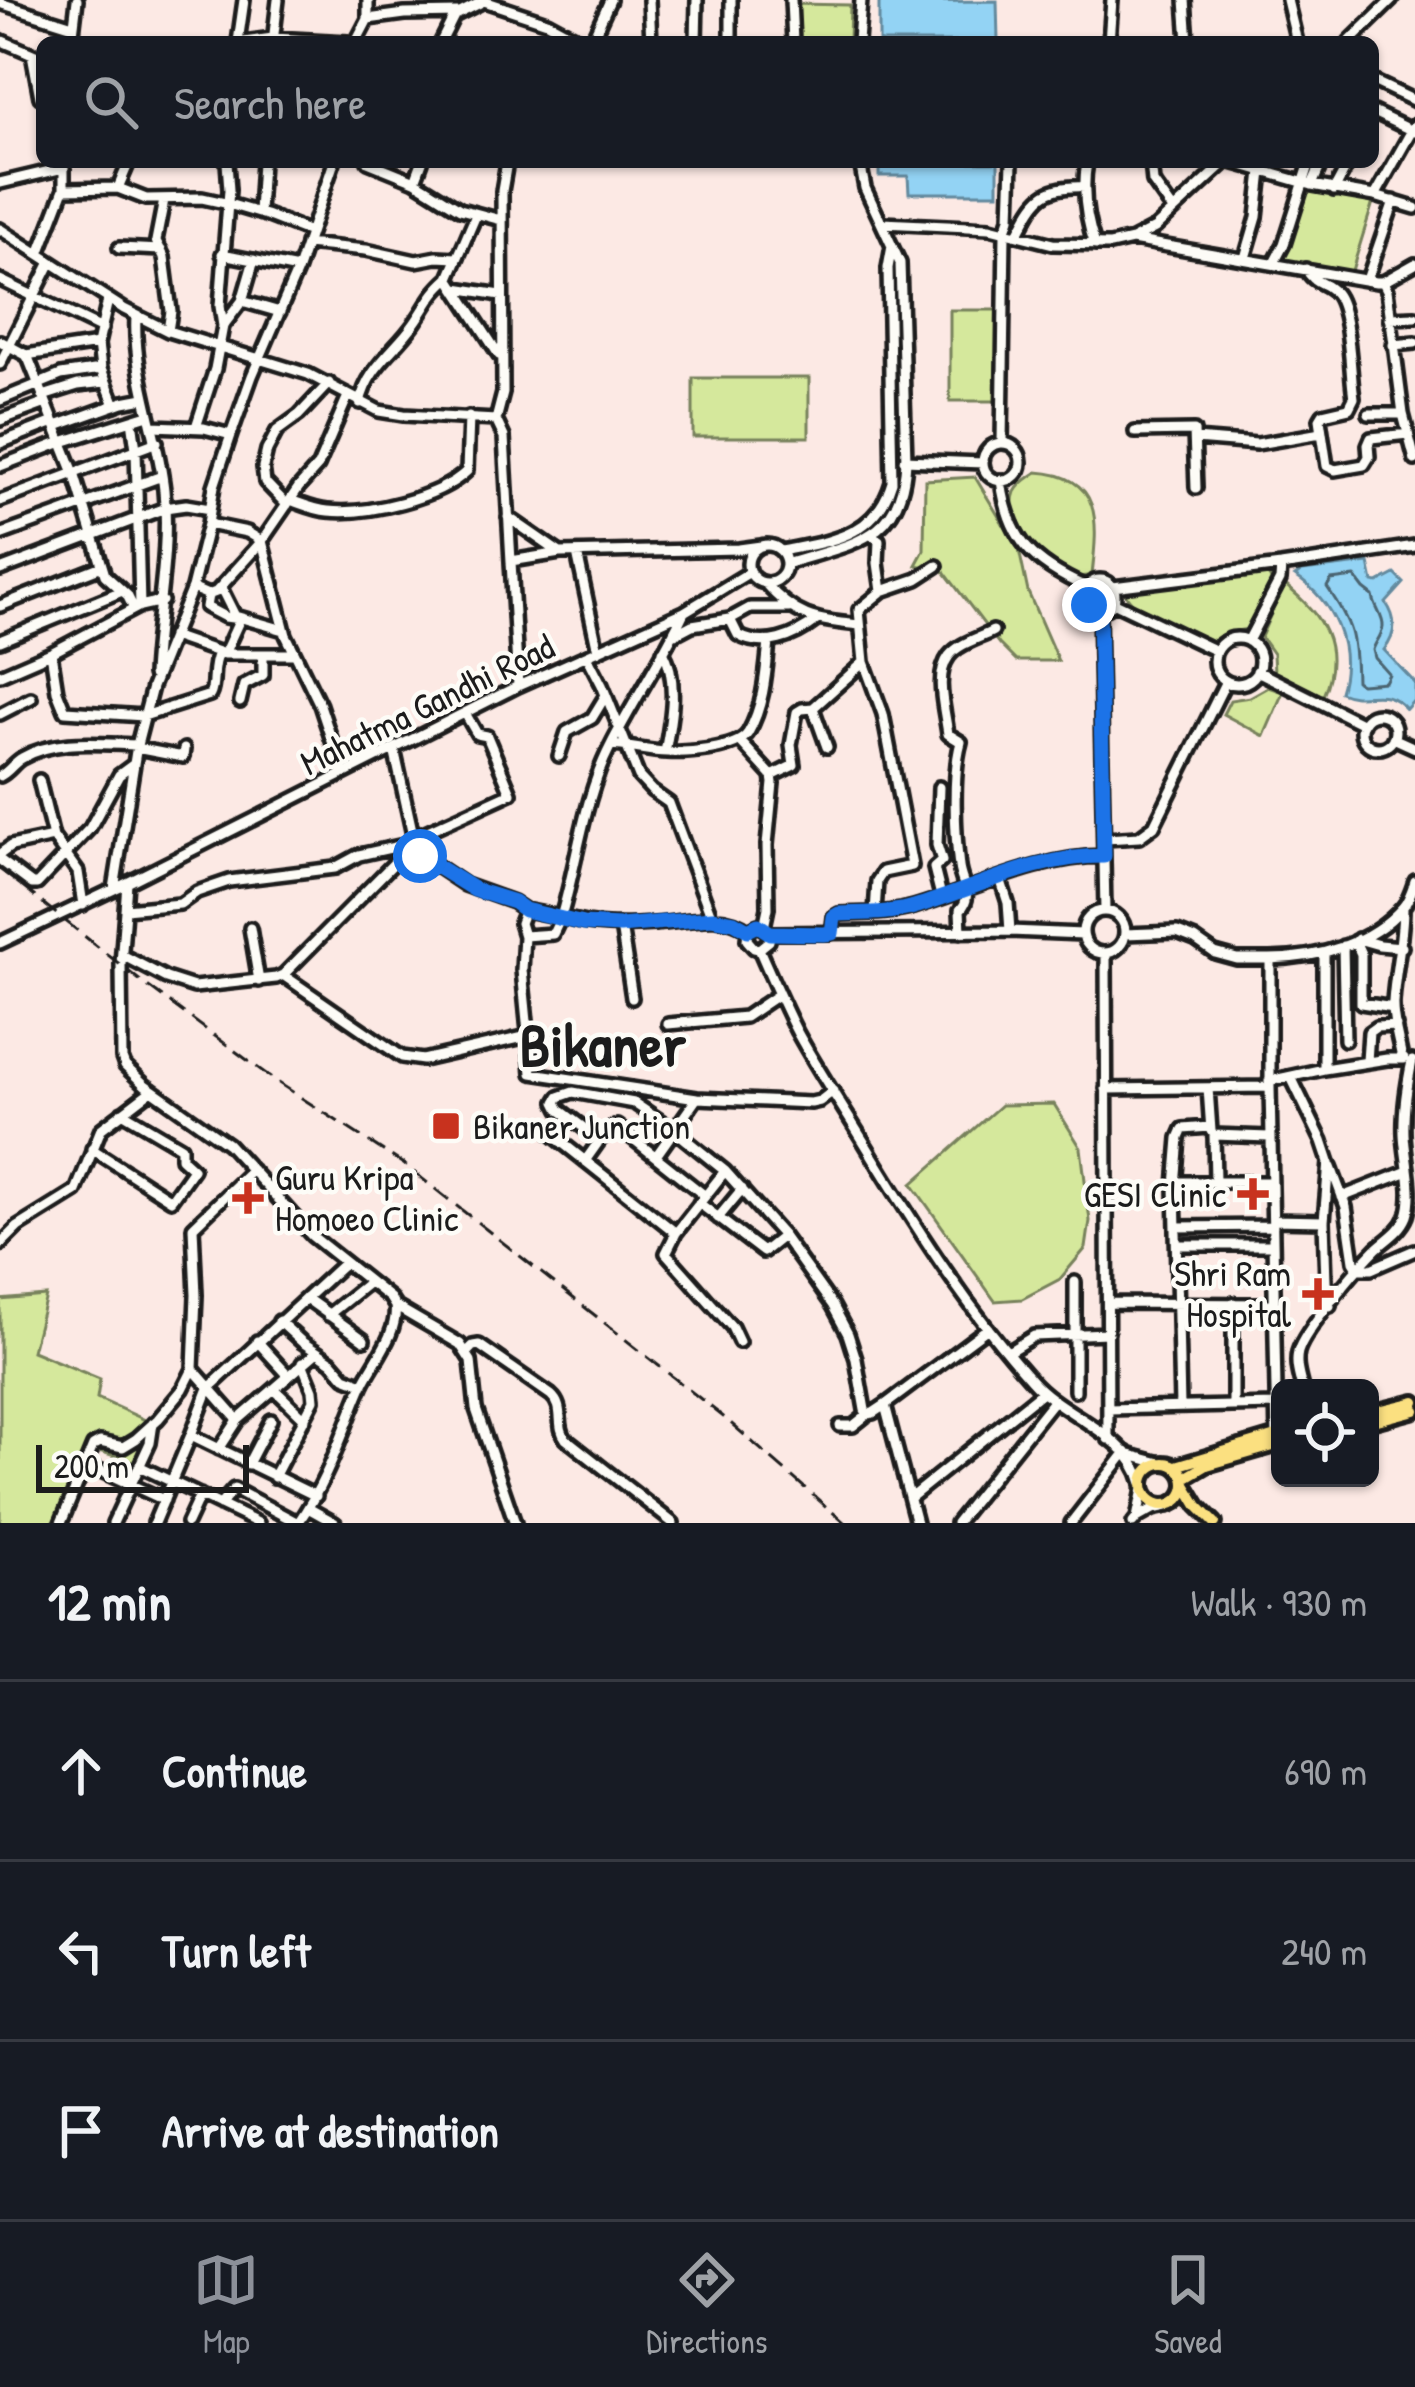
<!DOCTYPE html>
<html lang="en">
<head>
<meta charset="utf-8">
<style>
  :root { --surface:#171b24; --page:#20242c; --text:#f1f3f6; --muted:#9ea1a6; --line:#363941; --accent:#8c9099 }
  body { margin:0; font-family:"Patrick Hand",sans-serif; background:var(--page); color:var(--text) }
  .controls { position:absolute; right:36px; bottom:36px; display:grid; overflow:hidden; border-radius:18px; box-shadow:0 3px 9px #0004 }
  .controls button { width:108px; height:108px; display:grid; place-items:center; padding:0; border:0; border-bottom:3px solid var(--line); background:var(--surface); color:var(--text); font:60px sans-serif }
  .scale { position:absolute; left:36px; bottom:30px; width:213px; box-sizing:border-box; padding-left:12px; border:6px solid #1c1c1c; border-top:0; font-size:33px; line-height:42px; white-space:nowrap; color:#1c1c1c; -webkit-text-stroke:9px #fdfcf7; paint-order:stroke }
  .stop { position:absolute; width:36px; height:36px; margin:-27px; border:9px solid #1a73e8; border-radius:50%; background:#fff }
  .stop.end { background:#1a73e8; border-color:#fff; box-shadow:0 3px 12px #0008 }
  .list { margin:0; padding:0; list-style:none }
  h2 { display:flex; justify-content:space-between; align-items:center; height:156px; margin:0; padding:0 48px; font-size:51px }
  h2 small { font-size:39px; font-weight:400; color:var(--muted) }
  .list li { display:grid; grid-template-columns:78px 1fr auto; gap:36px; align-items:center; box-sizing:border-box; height:180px; padding:0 48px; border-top:3px solid var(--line) }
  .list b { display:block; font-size:45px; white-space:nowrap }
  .list em { font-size:39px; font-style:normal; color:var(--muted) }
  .icon { flex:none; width:66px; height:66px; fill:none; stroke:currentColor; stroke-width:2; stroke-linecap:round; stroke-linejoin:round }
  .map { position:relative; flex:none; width:1415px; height:1523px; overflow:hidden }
  .search { position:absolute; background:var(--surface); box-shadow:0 3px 9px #0004; left:36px; right:36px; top:36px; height:132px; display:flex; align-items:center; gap:30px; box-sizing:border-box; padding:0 42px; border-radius:18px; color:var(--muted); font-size:45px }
  .sheet { height:696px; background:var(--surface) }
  nav { display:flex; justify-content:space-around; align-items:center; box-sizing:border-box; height:168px; border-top:3px solid var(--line); background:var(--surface); font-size:33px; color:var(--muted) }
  nav a { display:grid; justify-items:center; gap:6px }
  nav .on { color:var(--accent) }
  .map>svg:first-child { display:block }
  .green { fill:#d5e89c; stroke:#78825c; stroke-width:3 }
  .water { fill:#93d3f4; stroke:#638a9e; stroke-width:3 }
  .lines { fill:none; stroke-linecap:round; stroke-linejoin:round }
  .shore { stroke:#4c6572; stroke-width:3 }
  .minor-casing { stroke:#1c1c1c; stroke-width:18 }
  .major-casing { stroke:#1c1c1c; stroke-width:20 }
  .minor { stroke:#fdfcf7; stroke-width:9 }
  .major { stroke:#fbe080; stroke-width:10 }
  .rail { stroke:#1c1c1c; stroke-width:3; stroke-dasharray:18 9; stroke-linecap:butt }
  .route { stroke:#1a73e8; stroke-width:15 }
  .poi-dot { fill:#c8321e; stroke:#fdfcf7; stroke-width:4.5 }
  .labels { text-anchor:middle; stroke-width:9; stroke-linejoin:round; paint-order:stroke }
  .street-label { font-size:36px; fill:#1c1c1c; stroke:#fdfcf7 }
  .poi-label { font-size:36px; fill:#1c1c1c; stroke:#fdfcf7; text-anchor:start }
  .town-label { font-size:60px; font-weight:bold; fill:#1c1c1c; stroke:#fdfcf7 }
</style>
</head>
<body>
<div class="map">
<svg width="1415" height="1523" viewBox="0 0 1415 1523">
  <rect width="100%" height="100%" fill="#fce9e4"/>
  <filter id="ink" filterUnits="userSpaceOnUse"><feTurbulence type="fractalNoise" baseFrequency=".00833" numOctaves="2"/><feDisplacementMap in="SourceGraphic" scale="24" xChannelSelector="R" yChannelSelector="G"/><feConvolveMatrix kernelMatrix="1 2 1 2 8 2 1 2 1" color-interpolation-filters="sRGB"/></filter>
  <g filter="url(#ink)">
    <path class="green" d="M795,4L850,5L849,42H798Z
      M1302,182L1375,196L1350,277L1274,263Z
      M950,310H1003V401H950Z
      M693,378H809V437H693Z
      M1037,472C1103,476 1098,522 1092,575C1057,587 1001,526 1015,492C1019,483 1030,477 1037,472Z
      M975,477L1019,550L1028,592L1058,661H1016L999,644L943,570L916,565L924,550L925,480Z
      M1266,572L1272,581L1248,629L1225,633L1210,642C1182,630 1135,618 1122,588Z
      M1284,584C1322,614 1344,647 1323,696L1274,671L1273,654L1261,637Z
      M1268,687L1283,692L1264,736L1223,714L1230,700L1250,697Z
      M1054,1104L1081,1148L1090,1221L1086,1248L1060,1279L1022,1299L995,1301L912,1184L1001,1105Z
      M46,1296L32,1351L100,1379L97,1398L154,1424L134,1462L86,1447L56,1523H0V1300Z"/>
    <path class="water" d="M997,1L998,42H879V2Z
      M879,162H998V193H909L908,176H879Z
      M1369,563L1373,582L1378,583L1395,574L1404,583L1386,603C1397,619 1397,634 1384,650L1415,683V699L1406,709C1383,683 1366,704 1340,692C1354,647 1334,601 1295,576L1302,571Z"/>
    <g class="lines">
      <path class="shore" d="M1355,577L1364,589L1373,596C1374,607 1384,617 1383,627C1382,636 1375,642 1373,650L1375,658L1389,674L1385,682L1361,684L1356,681C1355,636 1353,625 1327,587L1331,580Z"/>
      <g class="minor-casing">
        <path id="minor" d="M649,0L651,42
          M731,0V42
          M791,0L793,42
          M1185,0L1188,42
          M1287,0L1297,42
          M0,3L73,26
          M368,19L405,14L459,13
          M0,40L42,58
          M72,42L77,0
          M238,42L244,0
          M244,42L273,38L348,42
          M273,42L278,0
          M356,42L368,19V0
          M441,42L454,16L484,1L547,22L584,42
          M591,42L610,0
          M696,42L697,0
          M858,42L861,0
          M1109,42L1112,0
          M1349,42L1392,0
          M32,54L40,97
          M1373,81L1415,101
          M1373,112L1415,132
          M368,162L415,181L460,209L501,220
          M1087,162C1082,190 1086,219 1095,245
          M1151,162L1153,182L1173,210
          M1232,162L1312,185L1375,196L1415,208
          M415,181L422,162
          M0,183L63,168
          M1312,185L1322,162
          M118,188L146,199L202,198L225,203L266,215L310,232
          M64,189L118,188L129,162
          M1334,190L1349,162
          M1375,196L1415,125
          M164,200L156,241L164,257L171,311L168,331
          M259,212L262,162
          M476,215L449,278L499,355
          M882,223L990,228L1053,244L1110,245L1132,240L1155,228L1226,162
          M0,229L124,309L168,331L308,374L379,411L404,415L496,420L504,437L518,686
          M1018,234C1036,199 1042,185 1085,187
          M1132,240L1376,282H1383L1415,264
          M306,244L366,250L416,261L437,257L457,258
          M119,248L161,250
          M39,254L64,189V162
          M222,254L298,269
          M1245,258L1257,217L1262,171
          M1274,263L1284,244L1310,162
          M1306,269C1315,286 1324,280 1335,293C1349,310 1350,366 1353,390L1354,398L1349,408L1323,414L1320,419L1327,466L1335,470L1364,465L1369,457L1368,445L1371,438L1408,434
          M0,280L102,329
          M1367,280L1394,201
          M1383,282L1387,290L1403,414L1415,460
          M456,288L501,295
          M242,301L280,312
          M136,317C133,377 158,432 164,490C170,553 156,613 153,675
          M1390,318L1415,317
          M223,326L242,301L254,260
          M0,341L26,355L29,360L74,473L105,575L127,595L134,609
          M98,344L101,369L115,405
          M1393,345L1415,343
          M26,355L98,344L108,300
          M0,364L51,262
          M43,396L78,385L105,382
          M0,400L61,375L101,369
          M360,403C367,368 395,351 414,324C429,303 429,296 449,278
          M1369,414H1403
          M0,420L46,403
          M496,420L503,393L502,191L507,162
          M56,426L123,402L144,398
          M152,426L204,428L231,435
          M196,427L215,369L223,326L220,306L229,190L227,162
          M1135,432L1194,431L1196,488
          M1195,439L1257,444L1321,433
          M0,443L54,422
          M1002,443L1005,233L1010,218L1012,162
          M983 462a19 19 0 1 1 38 0a19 19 0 1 1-38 0Z
          M904,460L983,463
          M0,466L62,442L132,420
          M1001,480C1008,540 1034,564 1086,587
          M290,500C302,504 315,510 328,511C367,515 439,498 467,471L469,417
          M0,501L157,442
          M287,505L265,482L263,467L267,450L277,431L299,415L329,383
          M508,517L560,553
          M208,524L247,532L262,541L286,635L320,705L343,774
          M0,535L162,476
          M871,535L879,540L878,563L882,591
          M748 564a19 19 0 1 1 38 0a19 19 0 1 1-38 0Z
          M782,551C830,541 876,537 892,482L888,268L892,246L865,188L860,162
          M577,553L598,651
          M511,561L560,553L739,549L761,546
          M786,564C851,543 902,542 906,461L900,263L892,246
          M0,570L165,508L186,505L210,509
          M1085 595a15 15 0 1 1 30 0a15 15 0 1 1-30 0Z
          M765,583C795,618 815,620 859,625
          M1113,587L1281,566L1415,546
          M192,588L208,595L216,592L262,541L299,487L318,466L348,396
          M221,588L235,616L284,630
          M208,595L206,607L225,617L240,619L224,654
          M1113,602L1216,651
          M0,606L102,566
          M140,606L136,449L132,420L148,415
          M1099,610L1105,911
          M684,612C663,657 634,700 611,745C583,799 578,860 561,917C592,927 623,926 655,924C687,922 721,910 748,930
          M730,619L738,635C764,650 795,637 817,620
          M673,635L692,625L730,619L750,608H789
          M172,636L224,654H293
          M1214 661a23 23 0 1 1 46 0a23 23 0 1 1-46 0Z
          M0,641L122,591
          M1248,641L1280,580L1281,566
          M663,651C679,680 671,721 665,752
          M51,653L57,691L65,711L144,716L210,695C216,684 210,669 218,653
          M587,656L602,685L639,777L652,791L669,803L712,918
          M1257,671L1363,724
          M0,675L51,653L140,606L162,601
          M240,702L244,685L263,675V654
          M813,708L827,747
          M0,714L31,698
          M1361 731a17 17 0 1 1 34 0a17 17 0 1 1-34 0Z
          M1393,738L1415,748
          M740,741L772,776L773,783L767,845L768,908L764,927
          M611,745C630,746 649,752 667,752C686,753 737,750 748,733C764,706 766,672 769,642
          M136,748L183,757L184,749
          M394,749L417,853L465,885L513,902L525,910
          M559,756L567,732L592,718L606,695
          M0,776C10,771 13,763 22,758C56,738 99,744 137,745
          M772,776L794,765L791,745L797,712L802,709L813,708L864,662
          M39,780L53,837L78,872L83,905
          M939,787L937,845L942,861L934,868L941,896
          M412,838L511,793L487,736L477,734L465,713
          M1105,839L1139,837L1154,826L1226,681
          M0,854L11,846L53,837
          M0,860L32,884H37L90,828L119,775L134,764
          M1000,878L1008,903L1010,931
          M127,883L121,964L122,1058L125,1066L145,1085L228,1144L312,1236L390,1298L395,1306L460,1344L471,1361L476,1409L515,1523
          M114,889L137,745L152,687L192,588L208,524L214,486L231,435L252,376L298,269L334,162
          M125,909L180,904L197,892L229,881L335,868L359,855L413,843
          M525,910L561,917L553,934L524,936L520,923Z
          M1083 932a21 21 0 1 1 42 0a21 21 0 1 1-42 0Z
          M875,913L877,881L883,872L912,866L883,714L864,662L859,610L882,591L917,579L937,566
          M621,926L632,998
          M250,928L259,981
          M961,932L960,910C974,896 961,884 959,867C955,834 952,773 961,742L948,734C945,710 934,676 949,656C959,643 980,638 993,631
          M770,933L1010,931L1083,934
          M832,933L834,917L839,914C864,913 890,914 914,907C978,888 1036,857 1104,856
          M524,936L522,970L532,1073L697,1098L811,1103L820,1101L833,1091
          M1358,939L1379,945L1402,947
          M1355,941L1361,954V1003L1393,1008
          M0,943L127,883L518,686L684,612L750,572
          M1343,946L1345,1040
          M759,949L769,941L770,933L758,925L748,930L747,940L754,948L759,949C771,976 783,1005 797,1032C820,1074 848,1115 873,1157C920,1234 970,1312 1031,1380C1063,1417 1129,1433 1142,1483
          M1106,953L1108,1439
          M122,955L166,978L194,987L276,978L283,975L397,860L417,853
          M1270,959C1318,958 1370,945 1403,907C1409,900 1412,890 1415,881
          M283,975L402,1057L423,1060L528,1036
          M668,1024L745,1017L779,994
          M1402,1059C1399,1041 1392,1021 1393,1002C1395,970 1403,940 1403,907
          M1367,1061L1369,1032L1376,1027L1396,1026
          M1324,1069L1387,1059H1404
          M1291,1077L1322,1141L1329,1162L1324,1221L1326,1282L1330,1306
          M1269,1081L1324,1069V954
          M1270,1087L1277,1441
          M1208,1088L1211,1131
          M1106,1089L1270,1087V959H1237L1215,953L1195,939L1177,932L1125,934
          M550,1133L676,1233
          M600,1140L560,1110L556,1102L559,1097L573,1092L634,1103L674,1130L725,1171L783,1236L833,1306L848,1334L856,1359L865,1410L868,1414L873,1413L885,1405L988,1328
          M92,1149L171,1200L193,1169L181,1158V1147L122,1112
          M656,1156L697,1098
          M585,1161L607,1130L617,1126L704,1195
          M1331,1167L1346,1207L1354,1261L1359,1269H1371L1415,1250
          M725,1171L676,1233L666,1253L732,1327L739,1342
          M1215,1181L1214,1135L1269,1137
          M1176,1182H1272
          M1342,1197L1408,1171
          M699,1203L763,1252L783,1236
          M718,1218L742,1189
          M1273,1220L1324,1221
          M1176,1227L1273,1226
          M0,1245L18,1227L76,1191L101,1129L152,1090
          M1177,1245H1273
          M306,1298L364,1340
          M1108,1303L1273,1304
          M1233,1303V1406
          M328,1315L369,1282
          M279,1321L302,1342L332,1362L345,1377L363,1384
          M257,1341L288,1375
          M467,1352L473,1346L479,1345L551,1395C566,1408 555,1425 566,1439L673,1523
          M1008,1352L1034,1336L1108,1333
          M193,1369L238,1420
          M1302,1388C1299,1376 1295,1364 1298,1352C1304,1330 1359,1266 1376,1249C1387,1239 1401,1231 1407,1216C1415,1192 1405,1159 1404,1134C1403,1109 1407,1085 1412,1061
          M274,1389L317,1352
          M1075,1391V1282
          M885,1405L916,1523
          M1180,1407L1175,1186L1179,1138L1183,1129L1210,1127
          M1108,1409L1274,1405
          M840,1426H853L868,1414
          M191,1435L209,1388L344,1263
          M219,1449L238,1420L274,1389L305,1419
          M1130,1455L1160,1463
          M86,1464L164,1500
          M248,1464L271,1420
          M139,1466L258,1523
          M274,1477L314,1400L313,1390L302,1363
          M910,1498L1042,1392
          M220,1505L234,1489L298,1523
          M308,1508L335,1523
          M1137,1518L1153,1509L1167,1506
          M61,1523L93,1446L100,1442L123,1447L136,1439L158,1419L183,1389L193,1369L196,1295L193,1227L252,1170
          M113,1523L150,1443L153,1423
          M154,1523L191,1435L316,1496
          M187,1523L200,1495
          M298,1523C330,1476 341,1435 363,1384C374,1361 399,1332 395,1306
          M956,1523L1053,1401
          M1071,1523L1126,1452
          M1133,1523L1137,1518L1143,1489"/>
      </g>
      <g class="major-casing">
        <path id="major" d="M1370,1413L1415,1402
          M1370,1422L1415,1410
          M1143 1484a21 21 0 1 1 42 0a21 21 0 1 1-42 0Z
          M1176,1466L1280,1435
          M1185,1478L1207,1465L1280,1444
          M1186,1486L1198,1506L1215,1523"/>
      </g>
      <use href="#minor" class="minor"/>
      <use href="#major" class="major"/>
      <path class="rail" d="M0,869L142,982L277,1082L405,1165L726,1419L845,1523"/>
    </g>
  </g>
  <g class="lines" filter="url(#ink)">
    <path class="route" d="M420,856L475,890L514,902L525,910L583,924L620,926L712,918L734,922L748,930L758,925L770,933L824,934L832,933L834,917L839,914C864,913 890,914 914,907C977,888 1036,856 1104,856L1099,610L1089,605"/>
  </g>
  <g class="poi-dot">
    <rect x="431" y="1111" width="30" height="30" rx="6"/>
    <path d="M1247 1176h12v12h12v12h-12v12h-12v-12h-12v-12h12z"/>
    <path d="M242 1180h12v12h12v12h-12v12h-12v-12h-12v-12h12z"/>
    <path d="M1312 1276h12v12h12v12h-12v12h-12v-12h-12v-12h12z"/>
  </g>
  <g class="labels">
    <g class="street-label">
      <text transform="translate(427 704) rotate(-26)" y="13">Mahatma Gandhi Road</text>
    </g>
    <g class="poi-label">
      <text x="473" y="1139">Bikaner Junction</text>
      <text x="275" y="1190">Guru Kripa<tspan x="275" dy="41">Homoeo Clinic</tspan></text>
      <text x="1226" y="1207" text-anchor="end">GESI Clinic</text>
      <text x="1291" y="1286" text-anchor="end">Shri Ram<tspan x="1291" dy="41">Hospital</tspan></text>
    </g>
    <g class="town-label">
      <text x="603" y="1066">Bikaner</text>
    </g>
  </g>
</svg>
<div class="controls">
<button><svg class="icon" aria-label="locate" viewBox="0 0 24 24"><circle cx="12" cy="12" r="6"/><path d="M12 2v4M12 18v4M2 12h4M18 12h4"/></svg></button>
</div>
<div class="scale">200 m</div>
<div class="stop" style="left:420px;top:856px"></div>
<div class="stop end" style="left:1089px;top:605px"></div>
<div class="search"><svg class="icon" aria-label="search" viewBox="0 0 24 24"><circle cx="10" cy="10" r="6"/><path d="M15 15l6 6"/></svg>Search here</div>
</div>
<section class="sheet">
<h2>12 min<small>Walk · 930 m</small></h2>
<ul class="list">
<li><svg class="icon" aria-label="ahead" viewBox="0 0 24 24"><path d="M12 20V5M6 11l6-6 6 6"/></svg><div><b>Continue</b></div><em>690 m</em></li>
<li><svg class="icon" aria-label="left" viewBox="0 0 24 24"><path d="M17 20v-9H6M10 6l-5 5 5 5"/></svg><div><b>Turn left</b></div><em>240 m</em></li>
<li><svg class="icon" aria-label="arrive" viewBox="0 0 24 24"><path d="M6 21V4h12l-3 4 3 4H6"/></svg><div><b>Arrive at destination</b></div></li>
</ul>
</section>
<nav>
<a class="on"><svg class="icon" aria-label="map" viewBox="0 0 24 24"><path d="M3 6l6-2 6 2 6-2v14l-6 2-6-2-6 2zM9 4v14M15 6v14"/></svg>Map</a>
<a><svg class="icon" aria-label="directions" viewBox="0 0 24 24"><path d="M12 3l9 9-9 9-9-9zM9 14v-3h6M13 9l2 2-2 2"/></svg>Directions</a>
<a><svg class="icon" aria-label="saved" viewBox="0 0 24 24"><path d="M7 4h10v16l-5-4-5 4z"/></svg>Saved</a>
</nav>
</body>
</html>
